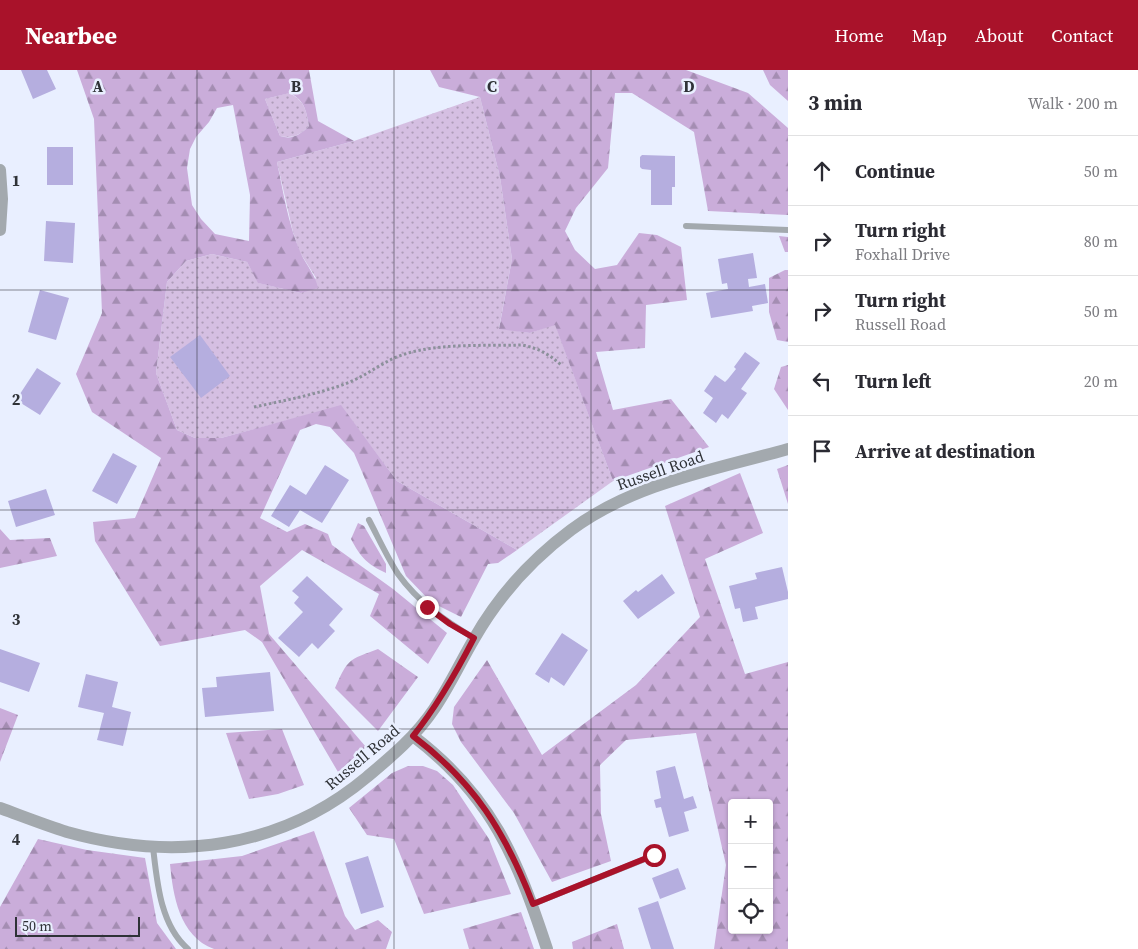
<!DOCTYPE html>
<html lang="en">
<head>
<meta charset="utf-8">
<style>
  :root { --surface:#fff; --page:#f7f7f7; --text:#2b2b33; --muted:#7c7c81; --line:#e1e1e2; --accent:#a9122a }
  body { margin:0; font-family:"Source Serif 4",serif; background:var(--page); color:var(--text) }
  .controls { position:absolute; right:15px; bottom:15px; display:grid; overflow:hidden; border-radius:5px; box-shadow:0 1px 4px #0004 }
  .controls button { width:45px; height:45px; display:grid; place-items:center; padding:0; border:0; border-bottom:1px solid var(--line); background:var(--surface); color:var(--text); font:25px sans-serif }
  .scale { position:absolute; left:15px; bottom:12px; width:125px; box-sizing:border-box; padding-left:5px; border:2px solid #2f3237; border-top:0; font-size:14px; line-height:18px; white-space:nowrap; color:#2f3237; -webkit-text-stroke:4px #e9efff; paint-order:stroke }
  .stop { position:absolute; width:15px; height:15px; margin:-11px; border:4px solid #a9122a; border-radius:50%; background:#fff }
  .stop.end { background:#a9122a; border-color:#fff; box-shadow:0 1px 5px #0008 }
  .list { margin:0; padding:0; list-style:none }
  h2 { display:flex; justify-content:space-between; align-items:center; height:65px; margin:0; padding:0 20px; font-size:21px }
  h2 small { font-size:16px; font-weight:400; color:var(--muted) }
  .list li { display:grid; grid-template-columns:32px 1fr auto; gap:15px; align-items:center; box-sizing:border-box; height:70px; padding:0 20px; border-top:1px solid var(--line) }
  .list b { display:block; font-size:19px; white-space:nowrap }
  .list p { margin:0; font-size:16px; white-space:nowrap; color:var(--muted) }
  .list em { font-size:16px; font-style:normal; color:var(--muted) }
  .icon { flex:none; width:28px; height:28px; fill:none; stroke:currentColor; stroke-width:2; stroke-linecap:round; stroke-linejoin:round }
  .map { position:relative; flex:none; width:788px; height:879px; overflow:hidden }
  header { display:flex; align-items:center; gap:30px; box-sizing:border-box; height:70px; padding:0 25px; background:var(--accent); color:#fff }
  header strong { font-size:24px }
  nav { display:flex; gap:28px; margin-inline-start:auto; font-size:18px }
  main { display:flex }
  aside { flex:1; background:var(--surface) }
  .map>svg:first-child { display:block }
  .grass { fill:url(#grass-dots) }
  .forest { fill:url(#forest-firs); fill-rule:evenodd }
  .building { fill:#b5aedf }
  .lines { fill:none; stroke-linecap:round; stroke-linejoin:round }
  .path { stroke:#8c909b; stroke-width:3; stroke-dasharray:2.5 2.5; stroke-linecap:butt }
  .lane { stroke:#a3a9ae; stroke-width:6 }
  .street { stroke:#a3a9ae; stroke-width:12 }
  .route { stroke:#a9122a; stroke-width:6 }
  .grid { fill:none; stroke:#2f3237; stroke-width:1; stroke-opacity:0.55 }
  .labels { text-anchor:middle; stroke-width:5; stroke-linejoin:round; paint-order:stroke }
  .street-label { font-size:16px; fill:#2f3237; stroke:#e9efff }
  .grid-label { font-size:16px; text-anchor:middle; font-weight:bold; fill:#2f3237; stroke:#e9efff; stroke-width:5; stroke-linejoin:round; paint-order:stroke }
</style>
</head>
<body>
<header>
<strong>Nearbee</strong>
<nav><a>Home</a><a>Map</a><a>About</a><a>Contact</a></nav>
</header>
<main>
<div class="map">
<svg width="788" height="879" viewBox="0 0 788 879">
  <defs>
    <pattern id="grass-dots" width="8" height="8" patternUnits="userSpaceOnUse" patternTransform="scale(1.25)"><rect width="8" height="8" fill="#d5bfe2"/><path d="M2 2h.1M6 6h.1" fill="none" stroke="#ad9cb8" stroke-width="1.8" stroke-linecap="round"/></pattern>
    <pattern id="forest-firs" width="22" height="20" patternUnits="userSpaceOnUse" patternTransform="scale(1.25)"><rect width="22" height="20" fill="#caadda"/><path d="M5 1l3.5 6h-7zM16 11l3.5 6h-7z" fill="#a48db2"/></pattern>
  </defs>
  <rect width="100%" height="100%" fill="#e9efff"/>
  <path class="grass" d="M289,23C305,31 306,40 309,56C300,65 293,69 280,66L265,29Z
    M480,27L500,107L512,189L499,258L530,263L555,254L613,411L517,480L397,411L341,336L221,368H195L177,360L156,303L167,212L186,191L212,184L247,192L259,213L301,223L316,208L299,181L292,158L277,92L354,71Z"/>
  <path class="forest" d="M77,0H309L318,51L354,71L277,92C283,121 288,152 299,179C304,193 315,203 318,218L301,223L258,213L247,192L212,184L186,191L167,212L156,303L177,360L195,368H221L341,335L397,411L517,480L498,493L488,494L461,547L431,532L406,506L354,383L330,357L316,354L300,360L260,448L287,462L305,454L328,464L332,475L393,519L447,563L428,594L370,546L379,524L302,480L260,516L269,564L366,677L338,702L262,572L245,560L160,576L95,471L93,452L135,448L161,388L92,342L76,304L102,243L94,49ZM290,23C305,31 306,40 309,56C300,65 292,70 280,66L265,29ZM233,35L250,125L249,171L215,164L201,149L192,135L187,98L190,79L196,67L209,52L217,38Z
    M430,0H686L748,23L788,58V145L708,141L694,62L632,23H615L608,98L576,138L565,161L575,180L595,199L617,195L639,163L657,165L681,177L687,230L646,235L645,278L596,282L613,340L671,329L709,377L613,411L555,255L530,263L499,259L512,189L500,107L480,27L439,17Z
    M763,0H788V31L770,15Z
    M779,166L788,167V182H785Z
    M785,200H788V272L777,270L769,242V208Z
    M788,295V340L774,319L781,297Z
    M788,395V434L777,399Z
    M740,403L763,463L705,489L745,604L788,592V879H714L726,795L696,663L626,670L600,695L601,744L611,791L552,812L514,743L461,672L452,654L454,637L487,590L542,685L636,615L700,547L665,436ZM732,733H769V860H732Z
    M358,453L364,456L386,494V503C367,494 361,488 351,469Z
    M0,459L10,470L50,468L57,486L0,498Z
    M378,579L418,607L378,661L335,618C348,589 348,590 378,579Z
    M0,638L18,645L0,692Z
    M282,659L304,715L278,724L249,729L226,663Z
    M408,696H423L437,701L453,715L489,769L511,824L424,844L394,769L367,765L349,738L392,703Z
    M314,761L345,846L355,860L378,850L392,862L386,879H214C179,866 173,825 170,794L242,786Z
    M38,769L87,780L145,788L157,853L176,879H0V837Z
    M521,842L534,879H469L463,859Z
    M617,854L624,879H573L572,872Z"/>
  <path class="building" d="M21,0H47L56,19L33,29Z
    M47,77H73V115H47Z
    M642,85L675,86V117H672V135H651V100L642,99L640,97V87Z
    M46,151L75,153L73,193L44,191Z
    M753,183L757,208L748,209L749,217L765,214L768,233L752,236L753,241L711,248L706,223L728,219L727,213L722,214L718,189Z
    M40,220L69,228L56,270L28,262Z
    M200,265L230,306L201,328L170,287Z
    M745,282L760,293L741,319L747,323L728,349L722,344L716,353L703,343L713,328L704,321L715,305L725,312L728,309L736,299L734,297Z
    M37,298L61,313L40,345L16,330Z
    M113,383L137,396L117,434L92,421Z
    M325,395L349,410L322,453L300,440L289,457L271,446L290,415L306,425Z
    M46,419L55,445L16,457L8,431Z
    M782,497L788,522V529L755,537L758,549L743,552L740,538L735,539L729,516L757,509L755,503Z
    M662,504L675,523L638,549L623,531L636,520L638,522Z
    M307,506L343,539L329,555L335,561L318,579L312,573L299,587L278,568L303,542L294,533L299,527L292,521Z
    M562,563L588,580L564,616L551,607L549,613L535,604Z
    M0,579L40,593L29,622L0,612Z
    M270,602L274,641L205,647L202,618L217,617L216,607Z
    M86,604L118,612L112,637L131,642L123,676L97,670L104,643L78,637Z
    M675,696L684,729L693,726L697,738L684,742L689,761L669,767L661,737L656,738L654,730L661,728L656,701Z
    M368,786L384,837L361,844L345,793Z
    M678,798L686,819L660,829L652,808Z
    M658,831L674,879H651L638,838Z"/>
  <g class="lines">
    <path class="path" d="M254,337C287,330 319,324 350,312C369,304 385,290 405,284C440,273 485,276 522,275C538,278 549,284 561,295"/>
    <path class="lane" d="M686,156L788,160
      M369,450C378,467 387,487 398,504C418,532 445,551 474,568
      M153,777C157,811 160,855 188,879
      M533,834L655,785"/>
    <path class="street" d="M0,100L2,129L0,160
      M413,666C492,726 517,788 547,879
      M0,738C22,746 45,755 67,762C174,792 281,779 367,707C392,686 416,666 434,639C449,617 460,593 474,569C498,527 532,489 571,460C634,413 714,400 788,379"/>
  </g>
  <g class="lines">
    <path class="route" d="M427,537L450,554L474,568C456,603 438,635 413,666C475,713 505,762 533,834L654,785"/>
  </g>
  <path class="grid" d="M197,0V879M394,0V879M591,0V879M0,220H788M0,440H788M0,659H788"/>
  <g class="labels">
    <g class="street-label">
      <text transform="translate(660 400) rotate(-19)" y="6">Russell Road</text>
      <text transform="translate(362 687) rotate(-40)" y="6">Russell Road</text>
    </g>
  </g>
  <g class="grid-label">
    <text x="98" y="22">A</text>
    <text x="296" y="22">B</text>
    <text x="492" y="22">C</text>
    <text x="689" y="22">D</text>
    <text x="16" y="116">1</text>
    <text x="16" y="335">2</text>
    <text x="16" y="555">3</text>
    <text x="16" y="775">4</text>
  </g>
</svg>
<div class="controls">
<button>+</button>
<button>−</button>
<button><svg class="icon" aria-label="locate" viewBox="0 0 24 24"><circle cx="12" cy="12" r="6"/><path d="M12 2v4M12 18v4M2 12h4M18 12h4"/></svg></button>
</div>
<div class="scale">50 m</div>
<div class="stop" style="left:654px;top:785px"></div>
<div class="stop end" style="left:427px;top:537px"></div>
</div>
<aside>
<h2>3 min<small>Walk · 200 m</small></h2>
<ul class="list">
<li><svg class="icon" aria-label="ahead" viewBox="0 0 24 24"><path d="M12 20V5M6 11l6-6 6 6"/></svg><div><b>Continue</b></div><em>50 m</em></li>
<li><svg class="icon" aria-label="right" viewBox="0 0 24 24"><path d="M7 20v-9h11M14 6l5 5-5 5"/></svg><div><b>Turn right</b><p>Foxhall Drive</p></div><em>80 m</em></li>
<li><svg class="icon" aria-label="right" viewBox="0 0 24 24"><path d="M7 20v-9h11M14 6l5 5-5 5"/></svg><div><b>Turn right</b><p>Russell Road</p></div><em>50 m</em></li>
<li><svg class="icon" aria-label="left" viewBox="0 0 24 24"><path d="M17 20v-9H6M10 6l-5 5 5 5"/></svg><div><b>Turn left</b></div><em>20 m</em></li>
<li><svg class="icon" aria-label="arrive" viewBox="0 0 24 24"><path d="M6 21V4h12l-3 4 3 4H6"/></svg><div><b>Arrive at destination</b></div></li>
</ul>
</aside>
</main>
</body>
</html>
